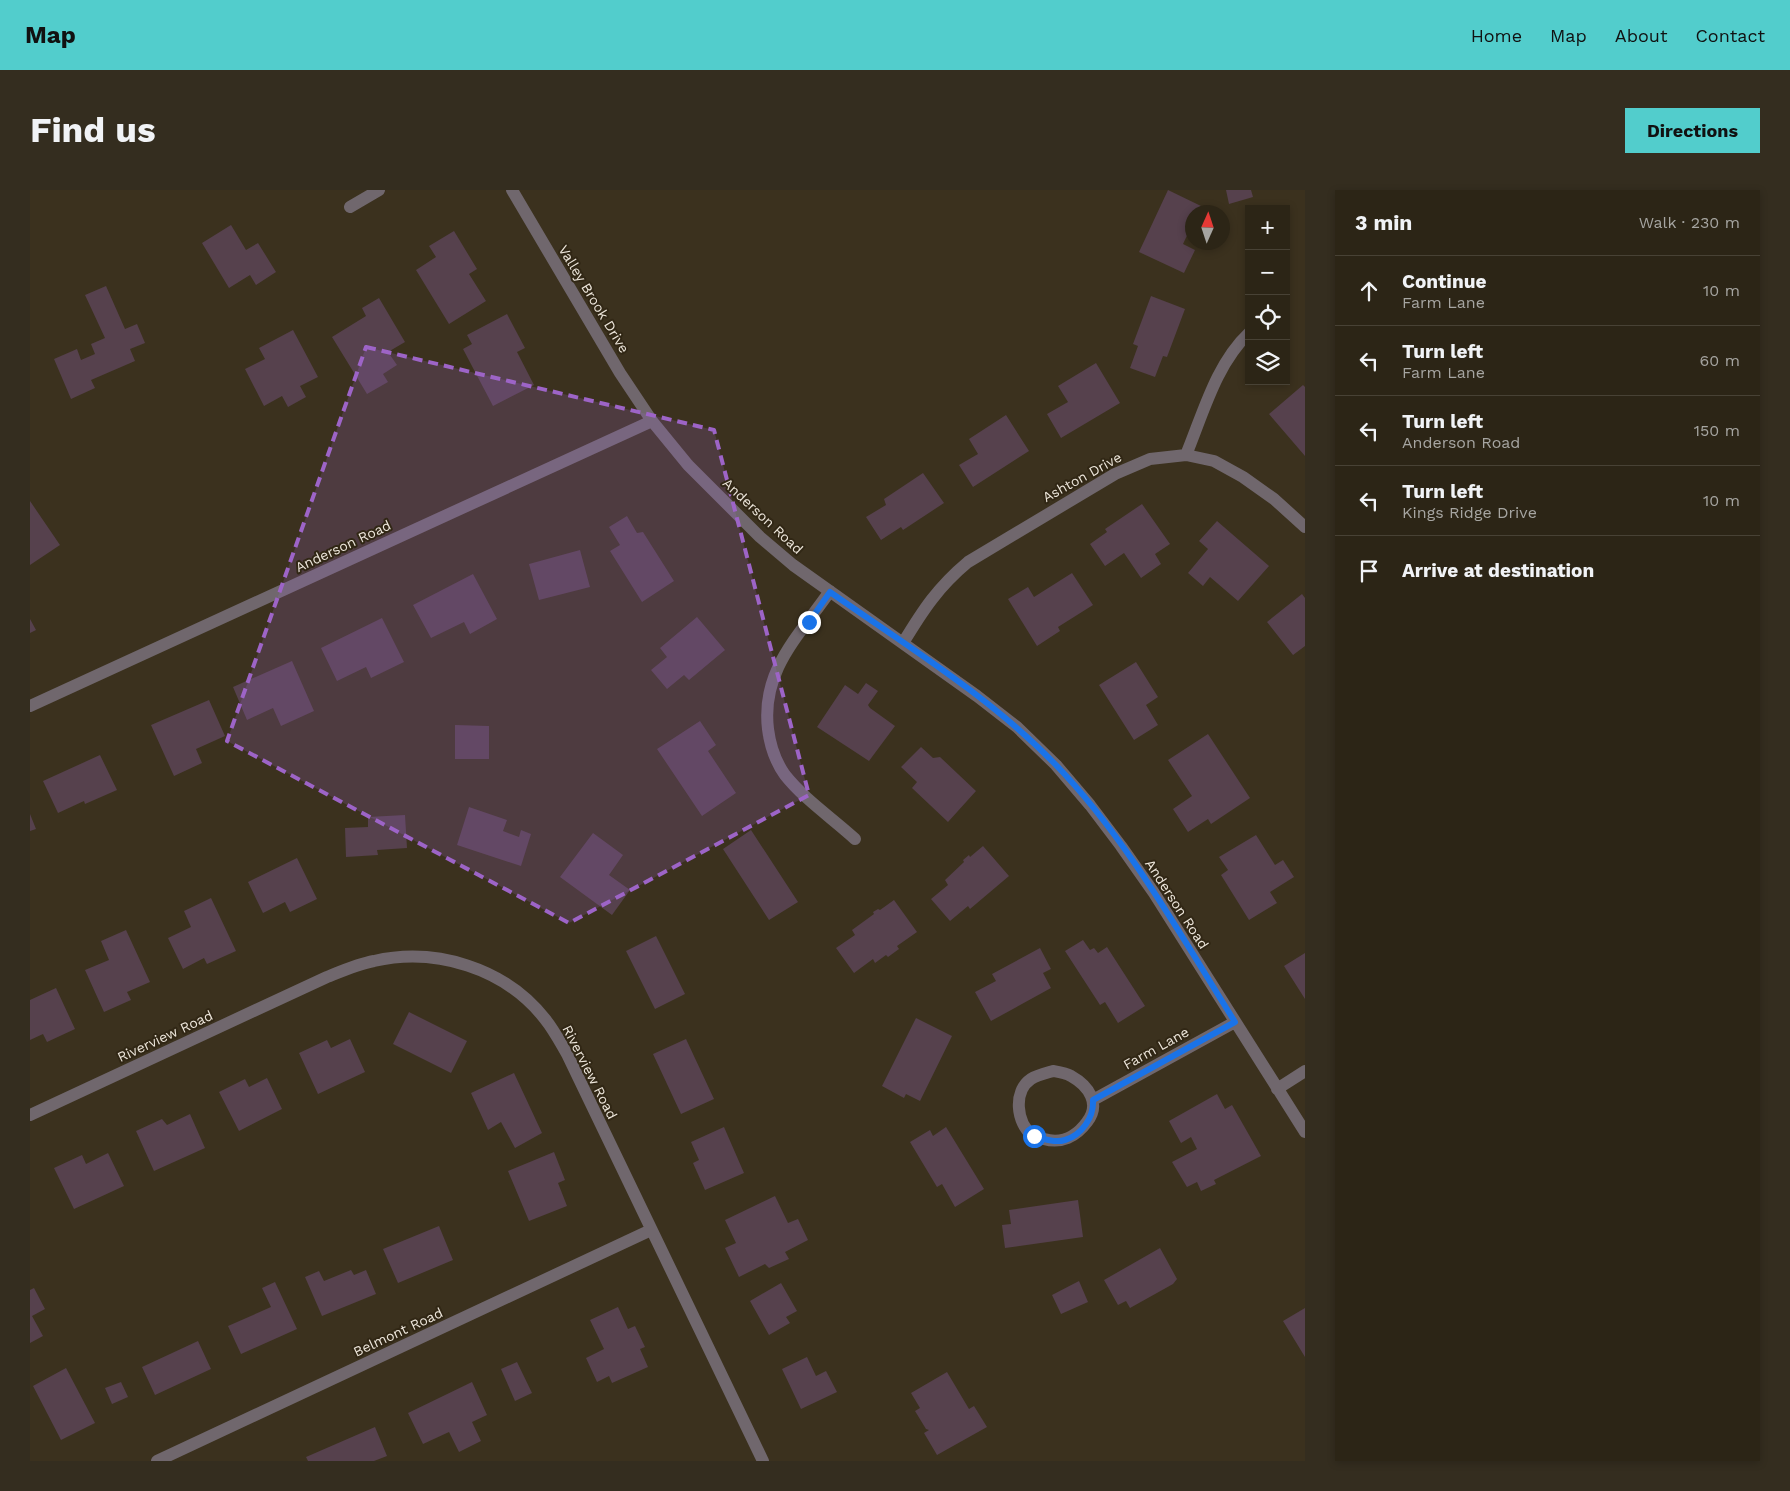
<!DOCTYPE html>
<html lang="en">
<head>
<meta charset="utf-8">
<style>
  :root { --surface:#2c2516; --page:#342d1f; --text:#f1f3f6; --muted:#a6a5a1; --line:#484235; --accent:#52cdcc }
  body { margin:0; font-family:"Work Sans",sans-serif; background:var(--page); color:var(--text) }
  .controls { position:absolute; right:15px; top:15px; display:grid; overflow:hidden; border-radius:0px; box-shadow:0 2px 8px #0003 }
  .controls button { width:45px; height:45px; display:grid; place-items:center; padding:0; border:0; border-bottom:1px solid var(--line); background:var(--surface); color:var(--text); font:25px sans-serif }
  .compass { position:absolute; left:1155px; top:15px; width:45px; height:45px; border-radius:50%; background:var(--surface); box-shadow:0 2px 8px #0003; rotate:3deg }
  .stop { position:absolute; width:15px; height:15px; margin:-11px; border:4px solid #1a73e8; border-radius:50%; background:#fff }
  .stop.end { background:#1a73e8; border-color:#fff; box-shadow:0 1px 5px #0008 }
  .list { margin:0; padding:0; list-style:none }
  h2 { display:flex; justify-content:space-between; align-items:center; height:65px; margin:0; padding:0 20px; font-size:21px }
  h2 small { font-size:16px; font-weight:400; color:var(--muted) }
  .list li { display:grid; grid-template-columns:32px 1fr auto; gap:15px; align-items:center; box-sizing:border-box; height:70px; padding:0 20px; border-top:1px solid var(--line) }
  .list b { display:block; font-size:19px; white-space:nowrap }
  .list p { margin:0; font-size:16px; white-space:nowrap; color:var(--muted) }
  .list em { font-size:16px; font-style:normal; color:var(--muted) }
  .icon { flex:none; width:28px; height:28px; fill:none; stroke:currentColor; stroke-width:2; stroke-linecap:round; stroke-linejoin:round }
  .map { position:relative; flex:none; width:1275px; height:1271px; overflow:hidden; border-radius:0px }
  header { display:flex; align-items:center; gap:30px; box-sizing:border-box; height:70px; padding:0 25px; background:var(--accent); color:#111 }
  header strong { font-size:24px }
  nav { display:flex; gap:28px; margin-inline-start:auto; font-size:18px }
  .intro { display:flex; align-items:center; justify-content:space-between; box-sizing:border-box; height:120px; padding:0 30px }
  h1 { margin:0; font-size:35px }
  .button { padding:12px 22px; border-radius:0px; background:var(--accent); color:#111; font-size:18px; font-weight:700 }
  main { display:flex; gap:30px; padding:0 30px }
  aside { flex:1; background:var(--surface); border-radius:0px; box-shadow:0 2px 8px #0003 }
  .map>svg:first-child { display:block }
  .building { fill:#56414d }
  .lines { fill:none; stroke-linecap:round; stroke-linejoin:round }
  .minor { stroke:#70676d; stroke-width:12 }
  .route { stroke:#1a73e8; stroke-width:6 }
  .marked { fill:#9d64c7; fill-opacity:0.2; stroke:#9d64c7; stroke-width:4; stroke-dasharray:10 6; stroke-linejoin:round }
  .labels { text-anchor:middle; stroke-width:4; stroke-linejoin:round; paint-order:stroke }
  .street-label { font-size:14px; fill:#ede6db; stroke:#312715 }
</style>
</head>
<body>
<header>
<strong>Map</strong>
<nav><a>Home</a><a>Map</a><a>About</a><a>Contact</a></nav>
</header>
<div class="intro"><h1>Find us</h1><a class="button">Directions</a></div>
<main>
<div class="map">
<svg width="1275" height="1271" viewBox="0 0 1275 1271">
  <rect width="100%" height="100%" fill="#3b311e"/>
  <path class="building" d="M1138,0L1171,16L1168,22H1162V35L1153,54L1165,60L1154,83L1109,62Z
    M1196,0H1221L1223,7L1199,14Z
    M201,35L216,60L228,53L246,82L226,95L220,85L199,98L172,53Z
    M424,41L447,79L439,84L456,111L419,134L386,80L406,67L399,56Z
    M76,96L95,139L107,134L115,153L100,159L105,171L61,190L65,198L41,209L24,169L47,159L51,170L65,164L61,154L75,148L55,105Z
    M1121,106L1155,119L1137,167L1133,166L1125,187L1100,178L1108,156L1103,154Z
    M349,108L375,152L358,162L367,175L353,184L358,192L337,204L302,147L336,126L332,118Z
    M477,124L495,158L487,162L504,195L463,216L433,159L442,154L437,145Z
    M263,140L288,187L270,196L276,207L258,217L252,206L234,216L215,179L235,169L229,158Z
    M1066,173L1090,213L1031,248L1017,224L1038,212L1028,196Z
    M1273,195L1275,197V266L1239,224Z
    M976,225L999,261L943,297L929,275L948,264L939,249Z
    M893,283L914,313L873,340L871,337L851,350L836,327L856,315L854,309Z
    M0,311L30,355L0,375Z
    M1112,314L1140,354L1125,364L1131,374L1111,388L1094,363L1075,376L1060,354L1077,342L1075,339Z
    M597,326L607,343L613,342L644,391L612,412L580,361L590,355L579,337Z
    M1187,331L1239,376L1208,411L1180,387L1173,396L1158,383L1178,359L1169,351Z
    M550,360L560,397L509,410L499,374Z
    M1042,383L1063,415L1028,437L1030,441L1007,456L978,409L998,397L1004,407Z
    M443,384L467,429L440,444L434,432L401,448L383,415Z
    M1272,404L1275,408V456L1263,465L1237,432Z
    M667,427L695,460L659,490L654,485L637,499L621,480L637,467L630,458Z
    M352,428L374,472L341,488L336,477L307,491L291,458Z
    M0,429L6,440L0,443Z
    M262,471L284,521L251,536L243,518L217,530L203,497Z
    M1106,472L1128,507L1116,515L1128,535L1104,550L1069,495Z
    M836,493L848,501L838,515L840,518L865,536L839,571L787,537L815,495L828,504Z
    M179,510L195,546L166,559L172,573L144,586L121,535Z
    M670,531L686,555L678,561L706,603L672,626L627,559Z
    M425,535L459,536V569H425Z
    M1178,544L1220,608L1181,634L1178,629L1158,642L1143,619L1162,606L1138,570Z
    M891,557L903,568L910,567L946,601L918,632L882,598L887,592L871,577Z
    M70,565L87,600L55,614L54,611L28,623L13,591Z
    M439,617L477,630L473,641L489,647L491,640L501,644L491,676L427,655Z
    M0,624L6,639L0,641Z
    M375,625L377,658L347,660L348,665L316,667L315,638L338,637V627Z
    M721,640L768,712L739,730L693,659Z
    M563,643L593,665L579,685L600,700L582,725L530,687Z
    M1226,645L1245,675L1253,670L1264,687L1240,702L1247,713L1219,730L1191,685L1198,680L1189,667Z
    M953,656L979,686L940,719L938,716L920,731L901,709L918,695L915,690L934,672L933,670L939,665L940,667Z
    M267,668L287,709L260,722L255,712L233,723L218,692Z
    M181,708L206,761L177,774L174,768L153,779L138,748L161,737L154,721Z
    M864,710L887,742L867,756L869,759L858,767L856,765L845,773L843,769L824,783L806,758L825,745L822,740L844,724L843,722L848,719L850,720Z
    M96,740L120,792L97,802L101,810L74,822L55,780L79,770L71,751Z
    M626,746L655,804L625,819L596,761Z
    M1053,750L1060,760L1064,758L1068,763L1077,757L1115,816L1088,833L1075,812L1070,815L1035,761Z
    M1010,758L1021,779L1013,783L1021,798L961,831L945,802L966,791L962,784Z
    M1275,763V809L1254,776Z
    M26,798L45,839L17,852L13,844L0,850V810Z
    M379,822L437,851L421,883L363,854Z
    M886,828L922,846L890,911L876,904L874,908L852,896Z
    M320,849L335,882L288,904L269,863L297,850L301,858Z
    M656,849L684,909L651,924L623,864Z
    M484,883L512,943L485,958L471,932L458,940L441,903Z
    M237,888L252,919L209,941L189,902L215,889L219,897Z
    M1187,904L1195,919L1202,915L1231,966L1184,990L1186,994L1171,1001L1167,992L1157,997L1142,972L1167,959L1161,947L1151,953L1139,931Z
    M160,924L175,958L124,981L106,941L132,929L137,935Z
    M694,937L714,983L675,1000L663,973L669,970L661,952Z
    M916,937L954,999L925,1017L912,994L907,997L880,952L900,940L903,946Z
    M524,962L535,990L528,993L537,1016L499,1031L478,981Z
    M78,963L94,996L44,1019L24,978L52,965L56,974Z
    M745,1006L758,1033L768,1029L778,1050L755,1062L759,1069L739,1078L735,1074L709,1087L695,1058L706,1053L695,1030Z
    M1048,1010L1053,1047L975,1058L972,1035L981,1034L979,1020Z
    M409,1036L423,1070L368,1093L353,1059Z
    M1130,1058L1147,1089L1143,1094L1100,1118L1096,1111L1088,1115L1074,1090Z
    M321,1080L324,1085L336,1080L346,1104L292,1126L275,1087L289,1081L294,1091Z
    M1049,1091L1058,1112L1031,1124L1022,1105Z
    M245,1092L267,1139L211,1164L198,1136L241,1117L232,1098Z
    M751,1093L767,1121L756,1127L760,1133L739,1145L720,1111Z
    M4,1098L15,1119L2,1126L13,1146L0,1153V1100Z
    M588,1117L598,1139L605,1136L615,1157L610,1159L618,1177L582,1193L579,1186L567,1192L556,1168L574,1159L560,1130Z
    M1275,1118V1167L1253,1131Z
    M168,1151L181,1179L125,1205L112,1177Z
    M777,1167L786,1186L796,1181L807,1202L771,1219L752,1179Z
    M487,1172L502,1203L485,1211L471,1179Z
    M36,1178L65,1233L31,1250L3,1196Z
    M917,1182L939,1219L944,1216L957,1237L907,1265L894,1243L899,1240L896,1239L885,1221L890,1218L881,1203Z
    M91,1192L98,1207L82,1214L75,1198Z
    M442,1192L457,1225L442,1232L451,1251L429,1262L419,1242L393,1254L378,1223Z
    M345,1237L357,1266L344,1271H278L276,1267Z"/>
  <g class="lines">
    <path class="minor" d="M482,0L590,183L622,231L658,275L730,347L763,375L947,506L987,537L1026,575L1060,615L1091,656L1124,703L1275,942
      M320,17L349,0
      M1156,265C1173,224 1186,174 1219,143
      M800,401C769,446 731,480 738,539C740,555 745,571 755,585C774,609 802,628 825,649
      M873,453C893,420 908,397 938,372L1085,284L1120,269L1156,265L1184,271L1213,287L1244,309L1275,337
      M0,516L622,231
      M1023,881C1029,882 1036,883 1041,886C1059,896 1071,914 1057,932C1046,947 1031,954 1014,949C1010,948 1006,948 1003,946C986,933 983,901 1001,889C1007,885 1016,883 1023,881Z
      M1247,899L1275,881
      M1063,910L1205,832
      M0,925L297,787C312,781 328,774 344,771C406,757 475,778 515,829C524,840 530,852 537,864L733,1271
      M127,1271L621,1040"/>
  </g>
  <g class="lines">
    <path class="route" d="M779,432L800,402C877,456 959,506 1025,574C1096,647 1151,746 1205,832L1063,910C1064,927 1052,945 1035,950C1025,953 1014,949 1004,946"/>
  </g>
  <path class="marked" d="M336,157L684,240L779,605L539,733L197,551Z"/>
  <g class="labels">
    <g class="street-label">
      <text transform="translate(564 109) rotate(59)" y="5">Valley Brook Drive</text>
      <text transform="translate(1052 287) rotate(-29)" y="5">Ashton Drive</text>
      <text transform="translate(733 326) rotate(43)" y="5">Anderson Road</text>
      <text transform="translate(313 356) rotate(-25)" y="5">Anderson Road</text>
      <text transform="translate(1147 714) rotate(57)" y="5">Anderson Road</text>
      <text transform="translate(135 846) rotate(-25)" y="5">Riverview Road</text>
      <text transform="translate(1126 858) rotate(-29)" y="5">Farm Lane</text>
      <text transform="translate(560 882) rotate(63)" y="5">Riverview Road</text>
      <text transform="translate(368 1142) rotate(-25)" y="5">Belmont Road</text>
    </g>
  </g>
</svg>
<div class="controls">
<button>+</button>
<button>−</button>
<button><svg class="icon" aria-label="locate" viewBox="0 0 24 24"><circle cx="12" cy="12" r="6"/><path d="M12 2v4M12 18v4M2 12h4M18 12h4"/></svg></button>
<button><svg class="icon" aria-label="layers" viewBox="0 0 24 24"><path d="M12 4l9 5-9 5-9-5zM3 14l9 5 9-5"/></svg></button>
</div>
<svg class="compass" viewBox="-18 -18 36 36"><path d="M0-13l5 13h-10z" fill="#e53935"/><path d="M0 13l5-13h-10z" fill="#a6a5a1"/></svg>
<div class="stop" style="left:1004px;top:946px"></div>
<div class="stop end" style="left:779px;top:432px"></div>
</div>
<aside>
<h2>3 min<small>Walk · 230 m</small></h2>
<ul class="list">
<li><svg class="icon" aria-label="ahead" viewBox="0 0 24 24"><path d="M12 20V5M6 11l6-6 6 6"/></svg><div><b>Continue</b><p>Farm Lane</p></div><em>10 m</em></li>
<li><svg class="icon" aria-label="left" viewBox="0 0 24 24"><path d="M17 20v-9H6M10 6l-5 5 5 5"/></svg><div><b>Turn left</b><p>Farm Lane</p></div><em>60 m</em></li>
<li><svg class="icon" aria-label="left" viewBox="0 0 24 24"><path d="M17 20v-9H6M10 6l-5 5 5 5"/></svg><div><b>Turn left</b><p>Anderson Road</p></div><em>150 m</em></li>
<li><svg class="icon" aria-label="left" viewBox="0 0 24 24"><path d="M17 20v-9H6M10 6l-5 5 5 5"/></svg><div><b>Turn left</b><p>Kings Ridge Drive</p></div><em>10 m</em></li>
<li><svg class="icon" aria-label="arrive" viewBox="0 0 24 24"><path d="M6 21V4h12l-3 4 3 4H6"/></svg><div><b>Arrive at destination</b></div></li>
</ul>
</aside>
</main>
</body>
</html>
